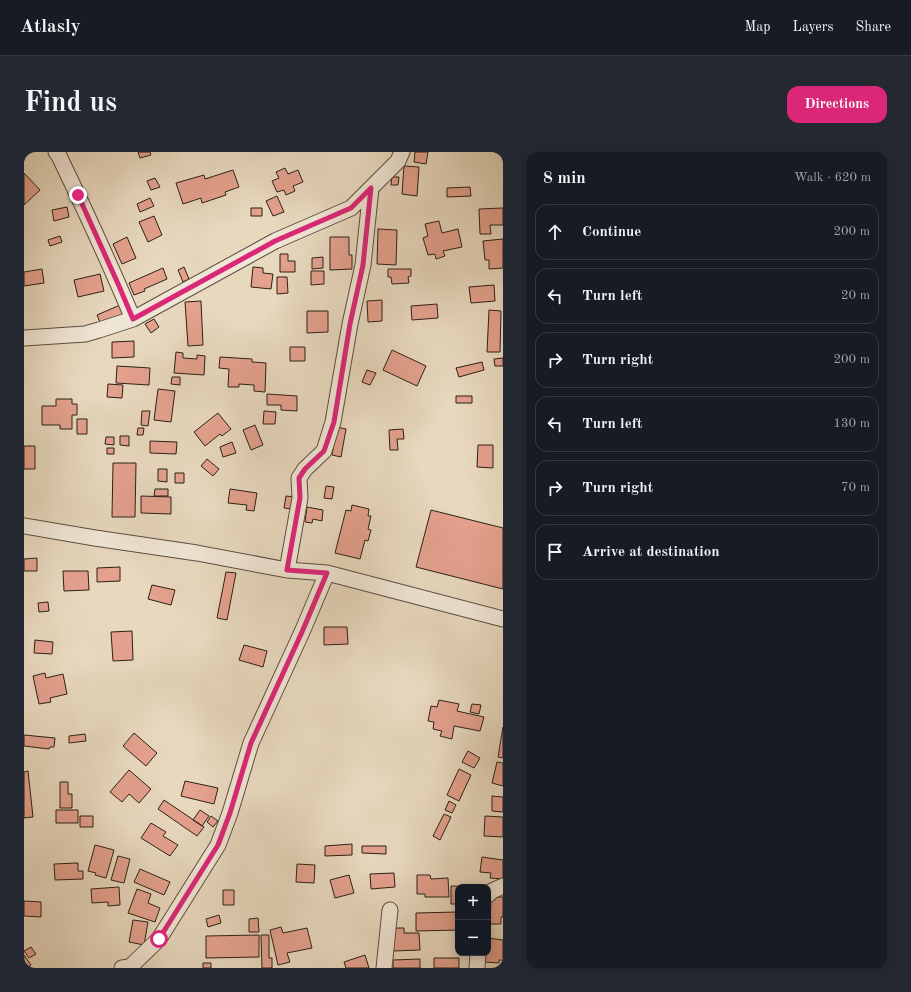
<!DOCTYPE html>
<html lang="en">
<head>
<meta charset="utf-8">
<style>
  :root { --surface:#171b24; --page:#242831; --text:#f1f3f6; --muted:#9ea1a6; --line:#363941; --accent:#db2777 }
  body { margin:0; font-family:"Old Standard TT",serif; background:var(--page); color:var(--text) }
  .controls { position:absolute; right:12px; bottom:12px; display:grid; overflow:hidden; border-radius:8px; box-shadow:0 2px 10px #0003 }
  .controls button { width:36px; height:36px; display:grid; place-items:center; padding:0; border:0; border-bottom:1px solid var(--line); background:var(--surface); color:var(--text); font:20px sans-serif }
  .stop { position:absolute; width:12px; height:12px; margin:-9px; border:3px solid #db2777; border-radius:50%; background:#fff }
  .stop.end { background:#db2777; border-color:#fff; box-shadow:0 1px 4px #0008 }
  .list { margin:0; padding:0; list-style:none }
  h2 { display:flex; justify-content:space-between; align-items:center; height:52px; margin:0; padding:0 16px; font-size:17px }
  h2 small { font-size:13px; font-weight:400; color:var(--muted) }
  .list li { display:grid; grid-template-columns:26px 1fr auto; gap:12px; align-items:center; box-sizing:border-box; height:56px; margin:0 8px 8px; padding:0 8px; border:1px solid var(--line); border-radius:12px }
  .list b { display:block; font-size:15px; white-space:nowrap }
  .list em { font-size:13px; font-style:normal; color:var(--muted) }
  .icon { flex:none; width:22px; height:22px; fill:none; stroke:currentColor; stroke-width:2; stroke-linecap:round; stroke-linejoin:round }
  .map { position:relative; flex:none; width:479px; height:816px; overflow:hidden; border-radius:12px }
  header { display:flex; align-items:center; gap:24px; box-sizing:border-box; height:56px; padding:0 20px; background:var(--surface); border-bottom:1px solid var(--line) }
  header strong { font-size:19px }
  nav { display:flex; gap:22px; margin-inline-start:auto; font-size:14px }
  .intro { display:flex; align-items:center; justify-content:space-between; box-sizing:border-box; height:96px; padding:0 24px }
  h1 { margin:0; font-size:28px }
  .button { padding:10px 18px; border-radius:12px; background:var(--accent); color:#fff; font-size:14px; font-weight:700 }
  main { display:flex; gap:24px; padding:0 24px }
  aside { flex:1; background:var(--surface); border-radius:12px; box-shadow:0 2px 10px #0003 }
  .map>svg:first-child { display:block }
  .building { fill:#e4a18e; stroke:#2b2015 }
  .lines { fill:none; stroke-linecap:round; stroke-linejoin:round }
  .minor-casing { stroke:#5a4e3f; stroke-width:17 }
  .minor { stroke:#f0e6d5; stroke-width:15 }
  .route { stroke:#db2777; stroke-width:5 }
</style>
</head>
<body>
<header>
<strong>Atlasly</strong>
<nav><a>Map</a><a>Layers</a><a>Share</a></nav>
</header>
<div class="intro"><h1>Find us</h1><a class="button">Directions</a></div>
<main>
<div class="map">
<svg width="479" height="816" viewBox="0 0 479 816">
  <rect width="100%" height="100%" fill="#e8d8be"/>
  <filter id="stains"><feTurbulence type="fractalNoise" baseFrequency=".005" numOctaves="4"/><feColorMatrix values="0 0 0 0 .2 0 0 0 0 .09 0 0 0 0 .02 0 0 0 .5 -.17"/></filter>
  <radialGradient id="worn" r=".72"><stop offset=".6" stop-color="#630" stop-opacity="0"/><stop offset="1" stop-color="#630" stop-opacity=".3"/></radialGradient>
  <path class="building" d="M114,0H126L127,3L116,6Z
    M391,0H404L402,12L390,10Z
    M380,14L395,15L393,44L378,42Z
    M261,16L264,22L274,18L279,30L269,34L271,39L262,43L260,38L253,40L248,29L255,26L252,20Z
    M209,18L215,35L201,40L202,43L178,51L177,46L159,52L152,31L180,23L181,27Z
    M0,21L16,38L0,53Z
    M368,25H375L374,33H367Z
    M131,26L136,35L127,38L123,29Z
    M446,35L447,44L423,45V36Z
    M253,44L260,60L249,64L242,49Z
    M126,46L130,54L116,60L113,52Z
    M43,55L45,65L30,69L28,58Z
    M227,56H238V64H227Z
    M479,56V73H466L467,82H456L455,57Z
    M130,64L138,83L124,90L115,70Z
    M415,69L418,81L434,77L438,95L419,99L421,104L412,107L411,102L404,103L399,86L404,84L401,72Z
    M354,77L373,78L372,113L353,112Z
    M36,84L38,90L26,94L24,88Z
    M103,85L112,106L98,112L89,92Z
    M306,85H325V103H328V117L306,118Z
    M479,87V116L465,117V108H461L459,89Z
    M256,102H264V109H271V120H256Z
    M299,105V116L288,117V106Z
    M160,115L165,127L159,130L154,118Z
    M229,115L239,116V121L249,122L247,137L227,135Z
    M139,116L143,127L120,137L121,139L110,143L105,131Z
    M18,117L20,131L0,134V120Z
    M364,117H387V124L384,125L385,131L368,132L367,125H364Z
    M287,119H300V132L287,133Z
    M76,122L80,139L54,145L50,128Z
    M253,125H263L264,141L253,142Z
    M470,133L471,149L447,151L445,135Z
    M358,148V169L344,170L343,149Z
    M177,149L179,193L164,194L161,150Z
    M413,152L414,166L388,168L387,154Z
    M96,153L101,166L78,175L73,163Z
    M465,158L477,159L476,200H463Z
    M283,159H304V180L283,181Z
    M130,167L135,175L127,181L121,172Z
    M110,189V205L88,206V190Z
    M266,195H281V209H266Z
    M368,198L402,214L393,234L359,218Z
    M152,200L159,201V206L173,207V203L181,204L180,223L150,221Z
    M196,205L228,207V210L242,211L241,240L230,239V233L215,232V235H204L205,217L195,216Z
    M479,206V214H471L470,207Z
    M458,210L460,218L435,225L432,216Z
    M93,214L126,216L125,233L92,231Z
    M343,218L352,221L346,233L338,230Z
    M148,225H156V233L147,232Z
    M84,232L99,233L98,246L83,245Z
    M134,237L151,239L147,270L130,268Z
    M243,242L273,244V259L257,258V253H243Z
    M432,244H448V251H432Z
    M32,247H48V252H53V263H48V277H36V273H18V254H32Z
    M118,259H126L124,274L117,273Z
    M240,259L252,260L251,272H239Z
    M194,261L207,277L198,284L196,282L181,294L170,280Z
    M53,267H63V282H53Z
    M231,273L239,293L227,298L219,278Z
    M313,275L322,277L317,305L308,303Z
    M114,276H120L119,283H113Z
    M379,277L380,287H373L374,298H366L365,278Z
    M96,284H105V294L96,293Z
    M82,285H90V293L81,292Z
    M126,289L153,290L152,302L126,301Z
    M208,290L212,301L199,305L196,295Z
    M454,293H469V316L453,315Z
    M0,294H11V317H0Z
    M83,296H90V302H83Z
    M183,307L195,317L189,324L177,314Z
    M89,311H112L111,365H88Z
    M134,317H143V330L134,329Z
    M151,321H160V331H151Z
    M302,334L310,335L308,347L300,346Z
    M131,337H144V344H130Z
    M206,337L233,341L230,359L222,358L223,353L204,351Z
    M117,344L147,345V362L117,361Z
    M262,344L271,345L269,357L260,356Z
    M328,353L345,357L344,364H347L344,377L347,378L344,389L341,388L336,407L311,401L322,358L327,359Z
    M283,355L299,358L298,369L289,367L288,371L281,370Z
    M407,358L479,376V437L392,415Z
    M13,406V419H0V407Z
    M96,415V429L73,430V416Z
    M39,419H64L65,438L40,439Z
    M202,420L212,421L203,468L193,466Z
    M128,433L151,438L147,453L124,447Z
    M24,450L25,459L15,460L14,451Z
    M300,475H323L324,492L300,493Z
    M108,479L109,508L89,509L87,480Z
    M11,488L29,490L28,502L10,501Z
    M220,493L243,499L239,515L215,508Z
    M21,521L22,526L39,522L43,542L26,546L27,550L15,552L9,524Z
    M415,548L435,552L433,559L460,565L456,579L430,574L428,587L416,584L418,579L409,577L410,570L404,569L407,554L413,555Z
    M448,552L457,553L455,562L446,560Z
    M479,575V606L474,605Z
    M110,581L133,601L122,614L99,594Z
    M61,582L62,589L45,591V584Z
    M0,583L31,586L30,595H26L25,597L0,594Z
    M444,599L456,606L450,616L438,610Z
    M473,610L479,611V634L468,631Z
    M435,617L447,623L435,649L423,643Z
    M105,618L127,637L115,651L105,642L98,650L86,640Z
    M4,619L9,665L0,666V620Z
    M161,629L194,636L190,652L157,644Z
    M36,630H44V642H48V656H36Z
    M468,644L479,645V660L468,659Z
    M140,648L180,675L173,684L134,657Z
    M425,649L432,653L428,661L421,658Z
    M32,658H54V671H32Z
    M176,658L185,664L178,674L169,668Z
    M420,662L427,665L416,688L409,684Z
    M56,664H69V675H56Z
    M187,664L194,669L189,675L183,670Z
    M461,664L479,665V685L460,684Z
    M127,671L142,680L139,684L154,693L146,704L117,686Z
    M328,692V703L301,704V694Z
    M71,693L90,698L82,726L71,723L72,721L64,719Z
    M338,694H362V702L338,701Z
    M94,704L106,707L100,731L87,728Z
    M458,705L479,708V727L466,726L467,721L456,720Z
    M54,711V719H59V727L31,728L30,712Z
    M273,712L291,713L290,731L272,730Z
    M116,717L146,730L140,743L110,730Z
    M370,721L371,735L347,737L346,722Z
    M325,723L330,741L311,746L306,728Z
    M393,723H406L407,727L424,726L425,745H401V742H393Z
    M427,734L453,735H434V752H427Z
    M95,735L96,753L84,754V750L68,751L67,737Z
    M113,737L127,742L124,751L136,756L131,770L104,761Z
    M199,738H210V753H199Z
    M467,745H479V765H477V772H466Z
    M0,749L17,750V765L0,764Z
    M434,760V778L392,779V761Z
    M195,763L197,771L184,775L182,767Z
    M234,766L235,780H225V767Z
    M109,768L124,770L120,793L105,790Z
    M257,775L259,781L283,776L288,796L263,801L266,810L254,813L246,778Z
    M368,776H380V781H395L396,798L369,799Z
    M235,783V805L182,806V784Z
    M237,783H245V806H248V816H238Z
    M464,786L479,788V808H475V811L461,810L462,801H464Z
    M7,795L12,802L5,806L0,799Z
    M0,803L7,813L2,816H0Z
    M341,803L345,816H322L320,810Z
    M410,806H435V816H410Z
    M396,807V816H369V808Z
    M179,811H187V816H179Z"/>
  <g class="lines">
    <g class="minor-casing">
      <path id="minor" d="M32,0L35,4C61,58 86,112 109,167
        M0,186L61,182L75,178L109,167L251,89L327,56L374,9L378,0
        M0,374L71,386L173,401L263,418L303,421L479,467
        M263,418L276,346L275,326L281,317L300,299L309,270L326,172L339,113L347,36
        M464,743L468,739L479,734
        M98,816L106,815L135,787L194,693L206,661L227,591L278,480L303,421
        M360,816L366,758
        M453,816L454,801"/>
    </g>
    <use href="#minor" class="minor"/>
  </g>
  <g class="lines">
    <path class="route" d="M54,43L95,134L109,167L251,89L327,56L347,36L339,113L326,172L310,270L300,299L281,317L275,326L276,346L263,418L303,421L278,480L227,591L206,661L194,693L135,787"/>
  </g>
  <rect width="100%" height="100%" filter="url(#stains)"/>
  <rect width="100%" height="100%" fill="url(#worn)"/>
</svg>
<div class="controls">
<button>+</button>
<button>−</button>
</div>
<div class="stop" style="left:135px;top:787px"></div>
<div class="stop end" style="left:54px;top:43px"></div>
</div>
<aside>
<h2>8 min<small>Walk · 620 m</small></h2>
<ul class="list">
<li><svg class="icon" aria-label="ahead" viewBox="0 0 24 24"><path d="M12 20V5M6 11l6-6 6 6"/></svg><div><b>Continue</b></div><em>200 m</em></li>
<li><svg class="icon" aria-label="left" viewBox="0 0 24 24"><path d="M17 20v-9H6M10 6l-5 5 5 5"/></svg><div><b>Turn left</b></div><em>20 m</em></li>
<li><svg class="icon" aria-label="right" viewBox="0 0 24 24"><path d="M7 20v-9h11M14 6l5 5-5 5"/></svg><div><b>Turn right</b></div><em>200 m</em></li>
<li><svg class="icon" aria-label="left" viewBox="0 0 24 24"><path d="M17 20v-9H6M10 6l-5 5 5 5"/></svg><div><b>Turn left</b></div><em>130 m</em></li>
<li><svg class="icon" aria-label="right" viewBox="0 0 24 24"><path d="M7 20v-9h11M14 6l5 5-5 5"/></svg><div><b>Turn right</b></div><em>70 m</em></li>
<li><svg class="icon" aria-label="arrive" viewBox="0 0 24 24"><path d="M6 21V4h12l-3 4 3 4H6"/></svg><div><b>Arrive at destination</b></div></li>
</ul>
</aside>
</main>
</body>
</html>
